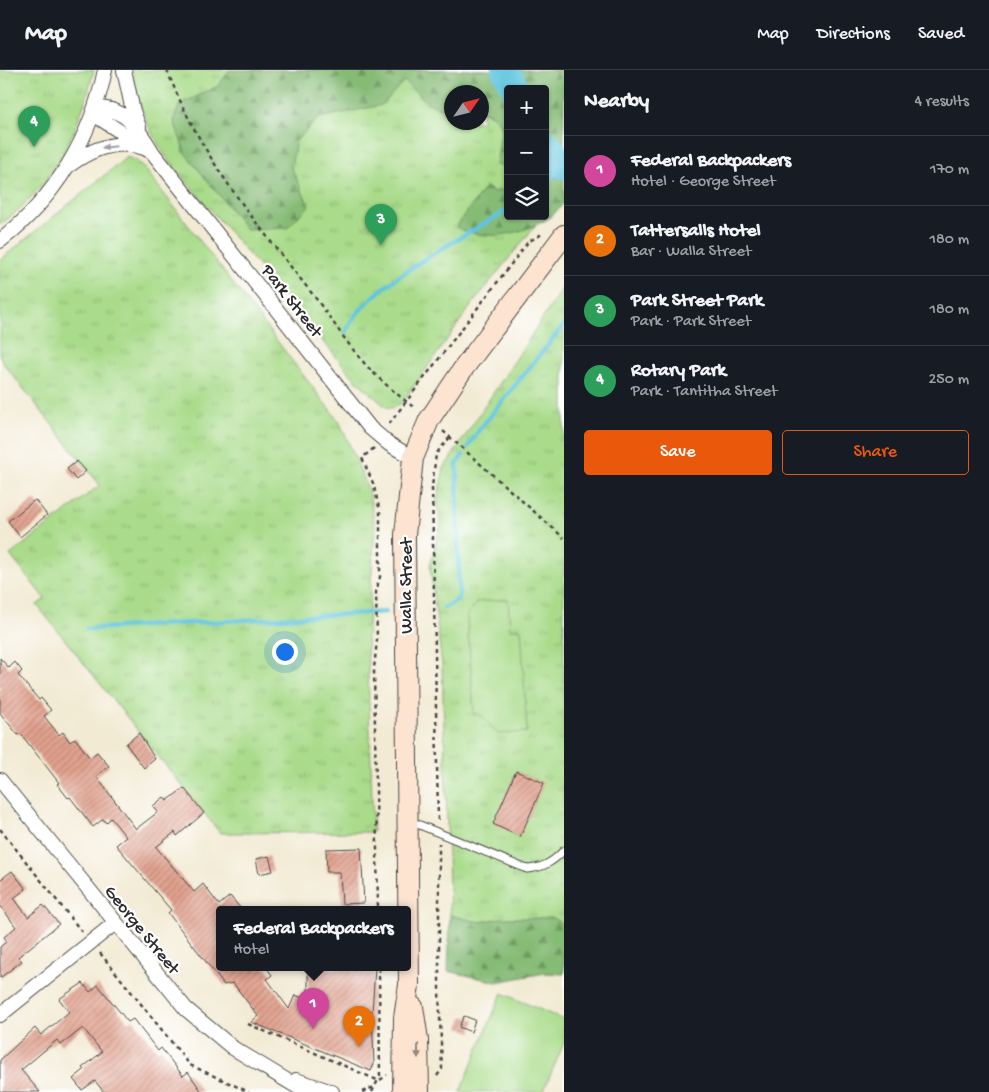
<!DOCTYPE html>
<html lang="en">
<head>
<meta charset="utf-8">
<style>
  :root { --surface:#171b24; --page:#242831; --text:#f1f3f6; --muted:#9ea1a6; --line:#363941; --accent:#ea580c }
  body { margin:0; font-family:"Gochi Hand",sans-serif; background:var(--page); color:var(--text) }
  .controls { position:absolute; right:15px; top:15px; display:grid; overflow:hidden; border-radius:5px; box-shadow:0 1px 4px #0004 }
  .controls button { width:45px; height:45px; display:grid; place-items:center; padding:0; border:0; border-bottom:1px solid var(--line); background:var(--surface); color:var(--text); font:25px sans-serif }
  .compass { position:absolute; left:444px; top:15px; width:45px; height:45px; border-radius:50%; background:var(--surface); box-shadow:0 1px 4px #0004; rotate:55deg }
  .you { position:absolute; left:284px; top:581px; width:18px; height:18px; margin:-12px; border:4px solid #fff; border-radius:50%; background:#1a73e8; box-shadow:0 0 0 8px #1a73e833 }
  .badge { display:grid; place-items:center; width:32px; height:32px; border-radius:50%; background:var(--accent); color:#fff; font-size:16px; font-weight:700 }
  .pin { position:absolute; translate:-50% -41px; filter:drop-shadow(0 1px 2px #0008) }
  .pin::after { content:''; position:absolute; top:26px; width:18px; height:15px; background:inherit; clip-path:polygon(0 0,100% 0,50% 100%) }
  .popup { position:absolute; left:216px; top:836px; width:195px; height:65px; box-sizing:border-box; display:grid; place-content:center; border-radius:5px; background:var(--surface); filter:drop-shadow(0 1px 4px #0005); font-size:16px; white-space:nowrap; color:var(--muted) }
  .popup b { font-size:19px; color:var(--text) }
  .popup::after { content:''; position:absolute; left:50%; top:100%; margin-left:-10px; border:10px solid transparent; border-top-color:var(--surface) }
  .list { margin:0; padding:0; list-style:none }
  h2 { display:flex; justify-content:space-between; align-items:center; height:65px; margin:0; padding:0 20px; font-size:21px }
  h2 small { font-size:16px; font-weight:400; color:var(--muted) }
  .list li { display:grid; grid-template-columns:32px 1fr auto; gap:15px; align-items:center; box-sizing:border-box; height:70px; padding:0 20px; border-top:1px solid var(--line) }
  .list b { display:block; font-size:19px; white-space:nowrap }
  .list p { margin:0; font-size:16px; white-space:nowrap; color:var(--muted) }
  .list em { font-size:16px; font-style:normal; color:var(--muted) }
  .actions { display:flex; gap:10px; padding:15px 20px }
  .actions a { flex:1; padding:11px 0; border:1px solid var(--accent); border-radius:5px; text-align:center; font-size:18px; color:var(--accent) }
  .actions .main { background:var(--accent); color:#fff }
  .icon { flex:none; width:28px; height:28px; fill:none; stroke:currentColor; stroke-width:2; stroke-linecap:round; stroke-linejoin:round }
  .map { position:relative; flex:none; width:564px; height:1022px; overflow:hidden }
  header { display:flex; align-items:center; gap:30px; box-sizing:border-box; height:70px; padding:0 25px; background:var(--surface); border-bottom:1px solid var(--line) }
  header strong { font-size:24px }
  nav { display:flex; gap:28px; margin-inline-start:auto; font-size:18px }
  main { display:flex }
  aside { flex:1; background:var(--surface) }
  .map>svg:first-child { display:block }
  .grass { fill:url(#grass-tufts); stroke:#6a835a; fill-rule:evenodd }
  .forest { fill:url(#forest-firs); stroke:#587350 }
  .garden { fill:#a9db8a; stroke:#6a835a }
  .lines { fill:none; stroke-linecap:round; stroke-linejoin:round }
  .stream { stroke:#60c5de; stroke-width:4.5 }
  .river { stroke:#60c5de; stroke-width:28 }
  .building { fill:url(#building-hatch) }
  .lane-casing { stroke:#494844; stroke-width:9 }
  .street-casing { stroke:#494844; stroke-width:16 }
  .secondary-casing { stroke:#494844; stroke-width:22 }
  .path { stroke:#494844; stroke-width:2.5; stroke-dasharray:4 4; stroke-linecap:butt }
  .lane { stroke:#fff; stroke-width:7 }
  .street { stroke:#fff; stroke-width:14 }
  .secondary { stroke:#fde4d1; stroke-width:20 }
  .oneway { fill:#a0a0a0 }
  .oneway2 { fill:#94887e }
  .labels { text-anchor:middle; stroke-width:4.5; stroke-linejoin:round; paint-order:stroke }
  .street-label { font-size:18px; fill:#2b2b2b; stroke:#fff }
</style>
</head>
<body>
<header>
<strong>Map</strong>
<nav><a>Map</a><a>Directions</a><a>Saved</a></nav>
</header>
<main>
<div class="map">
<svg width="564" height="1022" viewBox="0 0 564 1022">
  <defs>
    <pattern id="grass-tufts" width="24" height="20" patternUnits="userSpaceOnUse" patternTransform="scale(1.25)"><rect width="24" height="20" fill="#a9db8a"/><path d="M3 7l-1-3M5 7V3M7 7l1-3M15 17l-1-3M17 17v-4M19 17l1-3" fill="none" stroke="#92bc77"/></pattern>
    <pattern id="forest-firs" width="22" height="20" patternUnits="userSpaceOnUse" patternTransform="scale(1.25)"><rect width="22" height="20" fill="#86bb76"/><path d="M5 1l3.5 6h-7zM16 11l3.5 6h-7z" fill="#6e9861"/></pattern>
    <pattern id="building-hatch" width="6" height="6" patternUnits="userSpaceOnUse" patternTransform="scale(1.25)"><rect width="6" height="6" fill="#e2a28f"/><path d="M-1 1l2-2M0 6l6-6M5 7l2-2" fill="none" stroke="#b78475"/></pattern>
  </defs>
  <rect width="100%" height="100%" fill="#fff"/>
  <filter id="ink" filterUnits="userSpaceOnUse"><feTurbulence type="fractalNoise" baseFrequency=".02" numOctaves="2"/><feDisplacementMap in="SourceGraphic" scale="10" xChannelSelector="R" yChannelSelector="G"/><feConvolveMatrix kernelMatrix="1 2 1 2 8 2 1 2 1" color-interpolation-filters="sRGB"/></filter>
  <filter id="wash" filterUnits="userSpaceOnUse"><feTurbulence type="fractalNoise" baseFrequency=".0096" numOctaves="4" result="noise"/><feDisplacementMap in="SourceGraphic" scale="20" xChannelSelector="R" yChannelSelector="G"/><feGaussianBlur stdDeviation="1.12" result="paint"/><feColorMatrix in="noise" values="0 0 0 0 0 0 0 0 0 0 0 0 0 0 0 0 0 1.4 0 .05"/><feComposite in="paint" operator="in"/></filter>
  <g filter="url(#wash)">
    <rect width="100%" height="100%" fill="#f2ead3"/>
    <path class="grass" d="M0,0H94C79,62 53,116 0,155Z
      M133,0H486L508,28V146H543L473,233L402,333L393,338L386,337L356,310L169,91C150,64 136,33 133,0ZM452,22H482V52H452Z
      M127,87L137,91L145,99L340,353L369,421L375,458L367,569L373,762L220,763L37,535L45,529L10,485L100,415L0,289V190Z
      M564,216V892L450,845L442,595L430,495L441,455L437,431L444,398Z"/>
    <path class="forest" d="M230,0H564V133C559,138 553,146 547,149C520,165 484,172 456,157L486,116L493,122L508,119V146H545V19H508V95H496L502,58L494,46L482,41V22H452L451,43L428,33L404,11L382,35L319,48L296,71L291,97L309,136L287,158L247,160L185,83L174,51L179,35L218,16Z
      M450,845L480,852L501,848H554L564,856V904L545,903L496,912L448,901Z"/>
    <path class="garden" d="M508,529L510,559H521L527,662L498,664L481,645L474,644L467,546L477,532Z
      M502,923L564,950V973L543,1022H460Z"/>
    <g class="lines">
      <path class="stream" d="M545,113L564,96
        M346,263C358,220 470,163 508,140
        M468,377L479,360L564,255
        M444,538L459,529L457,394L463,385
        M87,559L386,542"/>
      <path class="river" d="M505,0L516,19
        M545,73L564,95"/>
    </g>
    <g id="blocks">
      <path class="building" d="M77,391L86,401L76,410L67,399Z
        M35,430L47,445L20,467L8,451Z
        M0,588L9,598L15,592L22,601L18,605L39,630L41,628L51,640L44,646L59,665L63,662L70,672L75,668L90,688L97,682L109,696L96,706L136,759L158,742L153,736L164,727L167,731L184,718L204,743L177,766L175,762L156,777L194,822L203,814L219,835L230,826L242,840H219V898H267L272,905L267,909L289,939L295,925L308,930V898H375L372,943L374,994L371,1001L251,952L258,946L233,913L224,915L168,843L171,840L116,775L126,767L111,748L106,753L103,749L93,757L70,727L68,728L57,714L59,713L53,705L20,663L18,665L0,643Z
        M139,663L155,689L144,698L126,674Z
        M516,701L544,713L520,767L493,754Z
        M361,778L364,833L342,834L340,802H327L326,779Z
        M269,786L273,801L259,804L256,789Z
        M12,801L26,819L14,828L28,847L43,835L59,854L18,887L22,891L0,908V877L7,871L4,867L16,857L0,835V810Z
        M83,913L90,922L98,915L128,952L133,949L158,981L161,978L183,1006L188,1002L202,1022H104L95,1011L82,1020L73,1009L84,1000L82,998L102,982L83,958L61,975L57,970L21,1000L40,1022H0V990L35,958L41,965L69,942L59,929Z
        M464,946L475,950L471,962L459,957Z"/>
    </g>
  </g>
  <g filter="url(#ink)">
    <use href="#blocks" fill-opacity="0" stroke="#494844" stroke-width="1"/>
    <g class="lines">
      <g class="lane-casing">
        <path id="lane" d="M410,751L527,799C543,798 553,792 564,780"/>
      </g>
      <g class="street-casing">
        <path id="street" d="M124,0L133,41L139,57
          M148,80L101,49L95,39C124,35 140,61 153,83L370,358L389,374L413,388
          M71,94C92,79 118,69 144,78
          M0,171C55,128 91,69 105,0
          M0,710L186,939L233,978L306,1022
          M0,945L115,853
          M296,1010L332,1022"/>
      </g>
      <g class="secondary-casing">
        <path id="secondary" d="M413,937L418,970L419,1022
          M403,1022L404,948L409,915L405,465L413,388L429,350L463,299L564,165"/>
      </g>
      <path class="path" d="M167,0C202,90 252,147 310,221C326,241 339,262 355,282C372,304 394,322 416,339
        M389,354L528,172L542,164
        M443,361L564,468
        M374,378L362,388L373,413L380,441V507L376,521L377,570L374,599L378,840
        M438,750L432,417L436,384L450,367
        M0,759L82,862
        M100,883L190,995L249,1022
        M379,898L380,1010
        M248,954L377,1010
        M437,1006L442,999L439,920V773
        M380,1010L387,1005
        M362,1022L374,1017
        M372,1022L378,1010"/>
      <use href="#lane" class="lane"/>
      <use href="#street" class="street"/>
      <use href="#secondary" class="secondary"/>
    </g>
    <defs><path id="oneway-solid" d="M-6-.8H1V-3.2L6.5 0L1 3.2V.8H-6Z" transform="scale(1.25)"/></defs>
    <use class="oneway" href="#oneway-solid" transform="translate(109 77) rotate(174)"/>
    <use class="oneway2" href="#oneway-solid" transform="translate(418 981) rotate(90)"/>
  </g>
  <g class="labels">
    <g class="street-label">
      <text transform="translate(293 230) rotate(52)" y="6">Park Street</text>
      <text transform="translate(405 516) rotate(-90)" y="6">Walla Street</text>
      <text transform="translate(143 859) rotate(51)" y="6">George Street</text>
    </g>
  </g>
</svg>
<div class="controls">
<button>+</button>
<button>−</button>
<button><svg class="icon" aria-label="layers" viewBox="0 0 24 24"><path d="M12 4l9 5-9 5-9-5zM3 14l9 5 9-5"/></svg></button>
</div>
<svg class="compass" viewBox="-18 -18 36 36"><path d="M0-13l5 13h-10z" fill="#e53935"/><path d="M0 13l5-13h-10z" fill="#9ea1a6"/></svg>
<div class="you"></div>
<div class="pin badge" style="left:313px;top:959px;background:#d1479c">1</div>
<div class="popup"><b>Federal Backpackers</b>Hotel</div>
<div class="pin badge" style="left:359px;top:977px;background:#e8710a">2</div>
<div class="pin badge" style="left:381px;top:175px;background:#2e9e5b">3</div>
<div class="pin badge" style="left:34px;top:77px;background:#2e9e5b">4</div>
</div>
<aside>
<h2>Nearby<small>4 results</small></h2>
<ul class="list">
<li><span class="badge" style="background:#d1479c">1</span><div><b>Federal Backpackers</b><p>Hotel · George Street</p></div><em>170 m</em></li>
<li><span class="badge" style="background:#e8710a">2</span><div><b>Tattersalls Hotel</b><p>Bar · Walla Street</p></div><em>180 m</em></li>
<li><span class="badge" style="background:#2e9e5b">3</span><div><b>Park Street Park</b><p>Park · Park Street</p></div><em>180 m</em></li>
<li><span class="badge" style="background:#2e9e5b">4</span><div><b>Rotary Park</b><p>Park · Tantitha Street</p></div><em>250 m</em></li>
</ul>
<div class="actions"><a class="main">Save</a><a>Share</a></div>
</aside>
</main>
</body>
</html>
